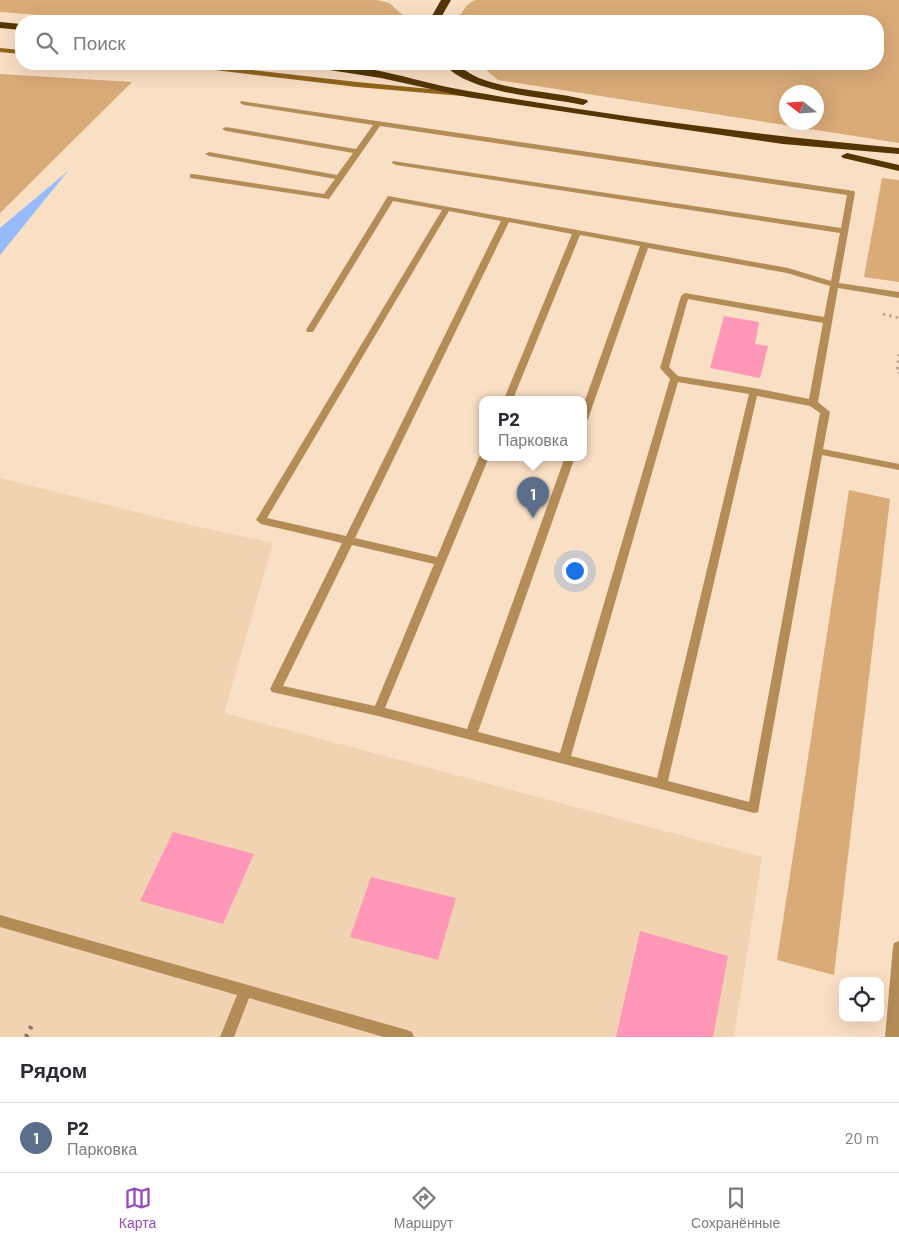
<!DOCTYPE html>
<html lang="ru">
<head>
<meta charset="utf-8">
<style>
  :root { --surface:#fff; --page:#f7f7f7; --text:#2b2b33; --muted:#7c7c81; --line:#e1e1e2; --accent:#944cbf }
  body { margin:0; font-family:Barlow,sans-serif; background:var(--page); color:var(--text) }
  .controls { position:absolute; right:15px; bottom:15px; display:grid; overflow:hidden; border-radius:10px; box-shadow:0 5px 20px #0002 }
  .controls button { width:45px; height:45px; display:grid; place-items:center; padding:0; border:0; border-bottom:1px solid var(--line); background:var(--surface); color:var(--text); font:25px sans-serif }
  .compass { position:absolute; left:779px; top:85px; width:45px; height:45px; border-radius:50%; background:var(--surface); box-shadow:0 5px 20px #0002; rotate:287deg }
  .you { position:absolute; left:574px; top:570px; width:18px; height:18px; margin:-12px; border:4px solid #fff; border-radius:50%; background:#1a73e8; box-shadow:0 0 0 8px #1a73e833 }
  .badge { display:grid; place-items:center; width:32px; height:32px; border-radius:50%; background:var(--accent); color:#fff; font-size:16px; font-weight:700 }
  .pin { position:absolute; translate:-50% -41px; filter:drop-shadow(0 1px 2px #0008) }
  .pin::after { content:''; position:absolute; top:26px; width:18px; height:15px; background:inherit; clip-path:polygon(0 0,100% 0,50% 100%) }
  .popup { position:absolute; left:479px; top:396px; width:108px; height:65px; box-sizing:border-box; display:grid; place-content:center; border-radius:10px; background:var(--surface); filter:drop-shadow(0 1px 4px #0005); font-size:16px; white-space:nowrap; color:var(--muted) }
  .popup b { font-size:19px; color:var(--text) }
  .popup::after { content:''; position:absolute; left:50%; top:100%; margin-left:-10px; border:10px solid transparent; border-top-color:var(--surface) }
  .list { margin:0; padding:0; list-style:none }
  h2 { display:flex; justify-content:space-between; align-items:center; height:65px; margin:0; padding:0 20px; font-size:21px }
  h2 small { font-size:16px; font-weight:400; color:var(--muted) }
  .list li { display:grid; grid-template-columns:32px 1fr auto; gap:15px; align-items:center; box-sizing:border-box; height:70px; padding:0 20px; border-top:1px solid var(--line) }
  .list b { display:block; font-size:19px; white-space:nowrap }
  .list p { margin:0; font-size:16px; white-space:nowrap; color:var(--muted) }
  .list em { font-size:16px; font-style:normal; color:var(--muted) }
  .icon { flex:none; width:28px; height:28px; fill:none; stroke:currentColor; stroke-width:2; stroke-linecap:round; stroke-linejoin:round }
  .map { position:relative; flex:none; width:899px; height:1037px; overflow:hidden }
  .search { position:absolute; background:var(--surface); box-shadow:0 5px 20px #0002; left:15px; right:15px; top:15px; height:55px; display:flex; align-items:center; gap:12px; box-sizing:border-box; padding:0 18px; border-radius:20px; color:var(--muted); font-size:19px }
  .sheet { height:135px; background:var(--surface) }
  nav { display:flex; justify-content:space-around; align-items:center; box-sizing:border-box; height:70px; border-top:1px solid var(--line); background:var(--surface); font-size:14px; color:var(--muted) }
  nav a { display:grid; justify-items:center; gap:2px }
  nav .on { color:var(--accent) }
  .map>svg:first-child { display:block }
  .built { fill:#f1d3b2 }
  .green { fill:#d9ab78; fill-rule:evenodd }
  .water { fill:#97bafd }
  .building { fill:#ff97b8 }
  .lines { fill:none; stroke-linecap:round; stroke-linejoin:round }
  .path { stroke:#bba691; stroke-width:3; stroke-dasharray:2.5 4; stroke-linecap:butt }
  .lane { fill:#b48c58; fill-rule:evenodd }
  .street { fill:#b48c58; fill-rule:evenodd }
  .secondary { fill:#92641c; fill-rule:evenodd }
  .highway { fill:#553602; fill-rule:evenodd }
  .rail { stroke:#857564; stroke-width:4.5; stroke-dasharray:3 6; stroke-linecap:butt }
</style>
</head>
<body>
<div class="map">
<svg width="899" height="1037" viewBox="0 0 899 1037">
  <rect width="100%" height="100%" fill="#f9dfc4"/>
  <path class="built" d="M0,478L172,521L273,543L224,713L762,857L734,1037H0Z"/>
  <path class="green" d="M0,0H377L389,3L405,17V21H118L0,12Z
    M475,0H899V143L498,80L479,64H878V21H456L467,5ZM816,92V122H786V92Z
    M0,74L132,82L0,213Z
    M882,178L899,180V282L864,277Z
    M849,490L890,499L834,975L777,960Z"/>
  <path class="water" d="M68,171L0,255V228Z"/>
  <path class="building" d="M724,316L759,322L755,344L768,346L760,378L710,368Z
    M173,832L254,854L223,924L140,901Z
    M371,877L456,898L438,960L350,937Z
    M640,931L728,956L713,1037H616Z"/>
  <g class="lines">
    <path class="path" d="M883,314L899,318
      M899,354L897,372L899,373"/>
    <path class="lane" d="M241,101L854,191L855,193L839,283L899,292V298L838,288L818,402L830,412L823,449L899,464V470L822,455L758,812L754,813L378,716L272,692L270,689L342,543L261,524L256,520L442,210L393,201L313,332H307L306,330L388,196L788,268L831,281L840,233L396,165L392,163L393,161L841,228L847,195L380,126L329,199L190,178V174H193L324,194L335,179L209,156L205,154L209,152L337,175L353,153L226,131L222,129L226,127L356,149L373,125L244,105L240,103ZM449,211L501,221L346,536L267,518ZM509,222L572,234L504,399H513L580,235L640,246L583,406V422L588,419L648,248L787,273L830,286L824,317L685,293L681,296L660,368L670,379L560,753L478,732L575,457H565L467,729L385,708L489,457H483V454L479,457L437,557L355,538ZM688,299L823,323L809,399L754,388L678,376L669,367ZM678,382L749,394L657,778L571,756ZM757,396L810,406L820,413L749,802L668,781ZM352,545L434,564L375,706L283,686Z
      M0,915L407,1030L412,1032L414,1037H384L249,998L234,1037H220L237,995L0,927Z"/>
    <path class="street" d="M899,941V1037H885L893,947L894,943Z"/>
    <path class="secondary" d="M0,48L21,50V54L0,52Z
      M179,64H198L357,82L462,92L466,94L462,96L357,87L182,66Z"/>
    <path class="highway" d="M441,0H451L439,21H429Z
      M0,22L21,24V30L0,28Z
      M305,64C360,60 415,82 468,91C611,116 755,135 899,148V154L783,144L646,124L467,97L381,78L310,67Z
      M444,64C459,63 465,72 479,78C513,91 551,91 587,100L588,102L583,105C546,97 469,94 444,64Z
      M847,153L899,165V171L843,158L841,156Z"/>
    <path class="rail" d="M26,1037L32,1025"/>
  </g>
</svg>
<div class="controls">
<button><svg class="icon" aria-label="locate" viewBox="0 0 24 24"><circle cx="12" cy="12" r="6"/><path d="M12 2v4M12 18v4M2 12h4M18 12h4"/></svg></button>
</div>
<svg class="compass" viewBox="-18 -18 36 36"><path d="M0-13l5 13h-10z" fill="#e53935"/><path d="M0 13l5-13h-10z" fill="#7c7c81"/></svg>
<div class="you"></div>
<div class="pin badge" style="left:533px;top:518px;background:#5c6f8a">1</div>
<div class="popup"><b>P2</b>Парковка</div>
<div class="search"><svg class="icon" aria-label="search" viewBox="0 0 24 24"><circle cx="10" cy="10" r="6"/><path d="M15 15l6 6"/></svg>Поиск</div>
</div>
<section class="sheet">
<h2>Рядом<small></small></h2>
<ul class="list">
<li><span class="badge" style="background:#5c6f8a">1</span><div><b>P2</b><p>Парковка</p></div><em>20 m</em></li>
</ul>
</section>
<nav>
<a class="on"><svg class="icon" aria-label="map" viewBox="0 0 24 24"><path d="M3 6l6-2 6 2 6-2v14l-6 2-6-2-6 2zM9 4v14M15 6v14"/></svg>Карта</a>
<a><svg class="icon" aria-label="directions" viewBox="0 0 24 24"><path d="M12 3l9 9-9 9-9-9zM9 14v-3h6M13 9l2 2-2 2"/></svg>Маршрут</a>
<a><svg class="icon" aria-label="saved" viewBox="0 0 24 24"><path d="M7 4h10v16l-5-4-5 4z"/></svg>Сохранённые</a>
</nav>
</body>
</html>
